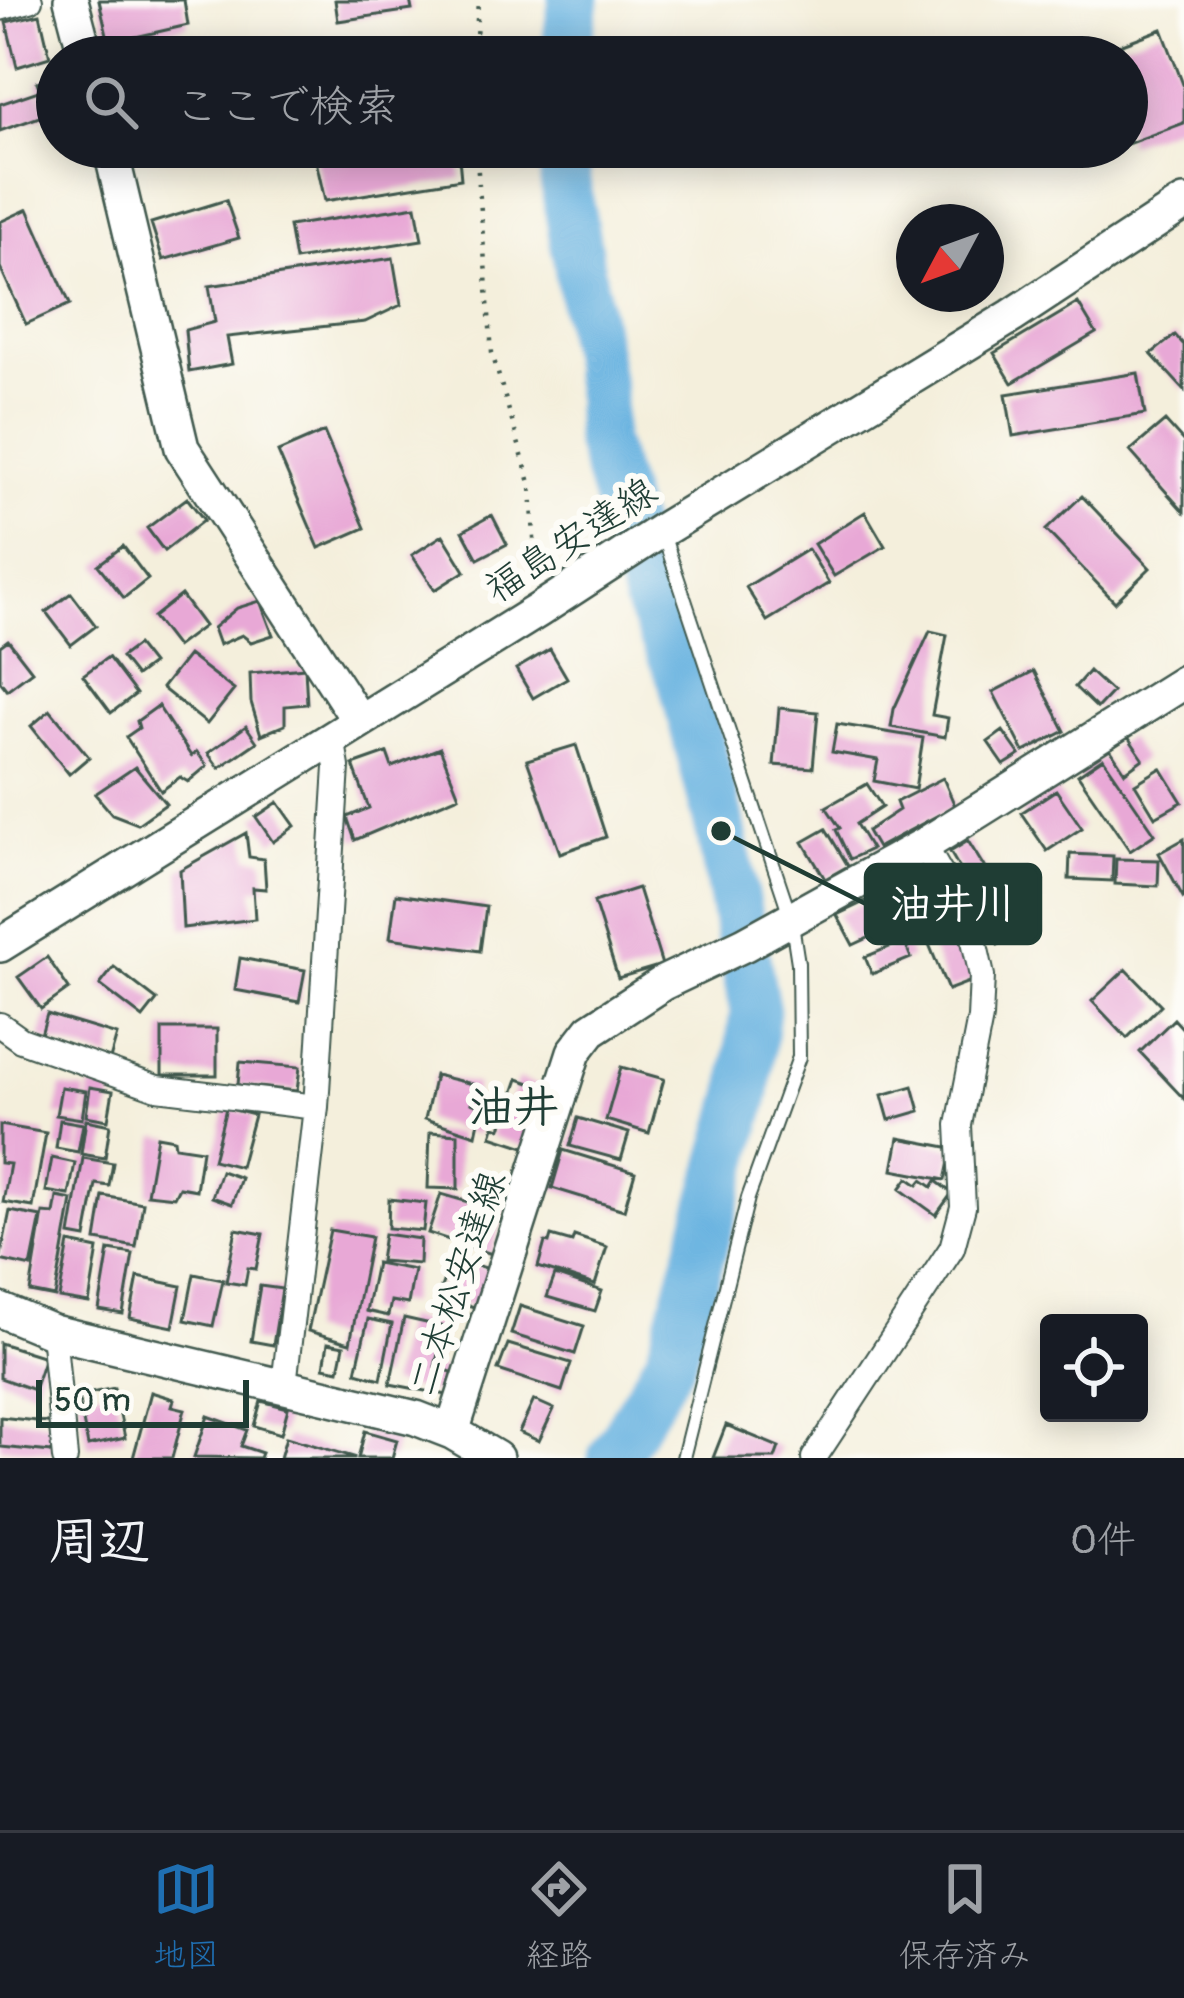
<!DOCTYPE html>
<html lang="ja">
<head>
<meta charset="utf-8">
<style>
  :root { --surface:#171b24; --page:#242831; --text:#f1f3f6; --muted:#9ea1a6; --line:#363941; --accent:#1f6fb2 }
  body { margin:0; font-family:Pangolin,"Klee One",sans-serif; background:var(--page); color:var(--text) }
  .controls { position:absolute; right:36px; bottom:36px; display:grid; overflow:hidden; border-radius:12px; box-shadow:0 6px 30px #0003 }
  .controls button { width:108px; height:108px; display:grid; place-items:center; padding:0; border:0; border-bottom:3px solid var(--line); background:var(--surface); color:var(--text); font:60px sans-serif }
  .compass { position:absolute; left:896px; top:204px; width:108px; height:108px; border-radius:50%; background:var(--surface); box-shadow:0 6px 30px #0003; rotate:229deg }
  .scale { position:absolute; left:36px; bottom:30px; width:213px; box-sizing:border-box; padding-left:12px; border:6px solid #1f3d34; border-top:0; font-size:33px; line-height:42px; white-space:nowrap; color:#1f3d34; -webkit-text-stroke:9px #fdfcf7; paint-order:stroke }
  .list { margin:0; padding:0; list-style:none }
  h2 { display:flex; justify-content:space-between; align-items:center; height:156px; margin:0; padding:0 48px; font-size:51px }
  h2 small { font-size:39px; font-weight:400; color:var(--muted) }
  .icon { flex:none; width:66px; height:66px; fill:none; stroke:currentColor; stroke-width:2; stroke-linecap:round; stroke-linejoin:round }
  .map { position:relative; flex:none; width:1184px; height:1458px; overflow:hidden }
  .search { position:absolute; background:var(--surface); box-shadow:0 6px 30px #0003; left:36px; right:36px; top:36px; height:132px; display:flex; align-items:center; gap:30px; box-sizing:border-box; padding:0 42px; border-radius:66px; color:var(--muted); font-size:45px }
  .sheet { height:372px; background:var(--surface) }
  nav { display:flex; justify-content:space-around; align-items:center; box-sizing:border-box; height:168px; border-top:3px solid var(--line); background:var(--surface); font-size:33px; color:var(--muted) }
  nav a { display:grid; justify-items:center; gap:6px }
  nav .on { color:var(--accent) }
  .map>svg:first-child { display:block }
  .lines { fill:none; stroke-linecap:round; stroke-linejoin:round }
  .river { stroke:#67b2e0; stroke-width:51 }
  .building { fill:#e8a8d6 }
  .lane-casing { stroke:#3f584d; stroke-width:16 }
  .street-casing { stroke:#3f584d; stroke-width:28 }
  .secondary-casing { stroke:#3f584d; stroke-width:38 }
  .path { stroke:#3f584d; stroke-width:4.5; stroke-dasharray:3 9; stroke-linecap:butt }
  .lane { stroke:#fff; stroke-width:12 }
  .street { stroke:#fff; stroke-width:24 }
  .secondary { stroke:#fff; stroke-width:33 }
  .labels { text-anchor:middle; stroke-width:12; stroke-linejoin:round; paint-order:stroke }
  .street-label { font-size:39px; fill:#1f3d34; stroke:#fdfcf7 }
  .quarter-label { font-size:45px; font-weight:bold; fill:#1f3d34; stroke:#fdfcf7 }
  .leader { fill:none; stroke:#1f3d34; stroke-width:4.5 }
  .callout-dot { fill:#1f3d34; stroke:#fdfcf7; stroke-width:4.5 }
  .callout { fill:#1f3d34; stroke:#1f3d34; stroke-width:4.5 }
  .callout-label { font-size:42px; text-anchor:middle; font-weight:bold; fill:#fff }
</style>
</head>
<body>
<div class="map">
<svg width="1184" height="1458" viewBox="0 0 1184 1458">
  <rect width="100%" height="100%" fill="#fdfcf7"/>
  <filter id="ink" filterUnits="userSpaceOnUse"><feTurbulence type="fractalNoise" baseFrequency=".00833" numOctaves="2"/><feDisplacementMap in="SourceGraphic" scale="24" xChannelSelector="R" yChannelSelector="G"/><feConvolveMatrix kernelMatrix="1 2 1 2 8 2 1 2 1" color-interpolation-filters="sRGB"/></filter>
  <filter id="wash" filterUnits="userSpaceOnUse"><feTurbulence type="fractalNoise" baseFrequency=".004" numOctaves="4" result="noise"/><feDisplacementMap in="SourceGraphic" scale="48" xChannelSelector="R" yChannelSelector="G"/><feGaussianBlur stdDeviation="2.7" result="paint"/><feColorMatrix in="noise" values="0 0 0 0 0 0 0 0 0 0 0 0 0 0 0 0 0 1.4 0 .05"/><feComposite in="paint" operator="in"/></filter>
  <g filter="url(#wash)">
    <rect width="100%" height="100%" fill="#f4efdc"/>
    <g class="lines">
      <path class="river" d="M565,57L574,0
        M565,147V181L600,391V440L649,601L683,679L721,831L755,1011L745,1092L671,1359L613,1458"/>
    </g>
    <g id="blocks">
      <path class="building" d="M99,0H184L188,25L109,43Z
        M335,0H410L412,10L338,21Z
        M40,14L50,57L17,67L6,22Z
        M1162,29L1184,87V123L1127,144V57H1088Z
        M228,43L231,57H190L189,46Z
        M57,76V110L48,113L37,82Z
        M38,91L48,114L0,131V104Z
        M313,147H458L461,179L325,201Z
        M226,200L239,238L163,260L151,223Z
        M416,206L422,240L295,260L289,226Z
        M28,209L70,304L26,324L0,267V222Z
        M393,258L401,305L365,322L227,337L232,364L189,372L185,330L215,322L209,286Z
        M1078,303L1096,333L1012,383L994,353Z
        M1175,335L1184,345V390L1151,354Z
        M1138,373L1145,414L1013,436L1006,394Z
        M1165,421L1184,442V512L1130,451Z
        M324,432L365,528L319,548L278,452Z
        M1082,496L1150,568L1115,602L1046,530Z
        M187,498L204,520L164,551L147,528Z
        M865,512L885,546L834,576L814,544Z
        M492,515L507,544L478,559L463,531Z
        M443,535L465,571L435,590L412,555Z
        M123,546L148,579L124,598L98,565Z
        M808,549L829,583L767,621L746,587Z
        M71,593L96,626L71,645L46,612Z
        M181,595L204,626L176,647L153,617Z
        M260,601L273,635L251,642L242,635L219,645L213,628L237,608Z
        M930,631L947,635L932,715L948,718L945,737L891,727L894,709Z
        M8,640L32,671L7,690L0,681V646Z
        M137,645L152,664L136,676L121,657Z
        M550,649L567,678L533,698L516,669Z
        M188,655L234,690L207,724L162,688Z
        M108,657L136,694L111,713L83,675Z
        M305,668L307,704L285,706V725L261,735L251,702L250,673Z
        M1034,671L1065,731L1024,752L993,692Z
        M1089,671L1112,692L1097,708L1075,687Z
        M158,706L191,756L197,752L207,766L188,782L180,777L161,791L126,737L139,728L137,721Z
        M779,708L818,712L813,768L774,765Z
        M50,710L89,757L69,774L31,726Z
        M837,724L923,738L915,789L874,781L878,760L832,752Z
        M246,726L257,742L219,768L208,753Z
        M1003,731L1020,755L1004,765L988,742Z
        M1128,737L1143,759L1125,772L1110,749Z
        M576,745L606,837L560,853L527,760Z
        M440,748L459,796L355,840L347,817L369,808L353,765L387,753L392,767Z
        M1103,758L1155,834L1130,851L1078,775Z
        M135,767L166,804L138,824L112,814L95,794Z
        M1161,768L1182,802L1155,817L1135,784Z
        M943,778L955,806L877,848L867,831L899,810L896,802Z
        M867,784L882,807L856,824L871,849L850,859L836,830L840,828L826,807Z
        M1056,790L1082,828L1047,851L1021,813Z
        M278,802L295,826L273,842L256,817Z
        M826,829L848,866L825,879L803,842Z
        M246,833L249,857L264,859L266,889L253,888L255,919L183,928L180,870Z
        M1184,839V899L1159,853Z
        M968,841L986,870L967,881L950,852Z
        M1070,854L1113,856L1112,881L1069,879Z
        M1116,859L1159,860L1158,886L1115,884Z
        M638,888L662,965L618,978L594,902Z
        M396,894L486,907L480,951L390,938Z
        M881,894L896,925L853,945L837,915Z
        M1023,912L1031,925L998,945L990,932Z
        M953,920L977,979L948,990L924,932Z
        M904,941L911,958L872,974L865,957Z
        M47,957L69,989L41,1009L18,977Z
        M240,958L305,970L299,1002L235,990Z
        M114,967L157,1000L143,1018L100,985Z
        M1126,969L1161,1005L1127,1038L1092,1001Z
        M47,1014L117,1035L110,1059L40,1038Z
        M1174,1019L1184,1030V1099L1140,1052Z
        M162,1029H217V1075H162Z
        M240,1062L300,1067L297,1091L238,1085Z
        M621,1067L664,1079L649,1133L606,1120Z
        M435,1075L477,1085L471,1103L482,1107L476,1135L425,1119Z
        M518,1079L551,1090L531,1149L491,1136L494,1126L501,1128Z
        M913,1086L920,1111L889,1120L882,1095Z
        M61,1087L86,1091L82,1119L56,1115Z
        M90,1087L113,1091L108,1120L86,1116Z
        M226,1108L254,1115L240,1167L213,1160Z
        M578,1118L629,1133L621,1160L570,1146Z
        M60,1120L83,1124L78,1152L56,1148Z
        M86,1120L110,1125L105,1158L81,1154Z
        M0,1125L46,1133L33,1207L3,1202L10,1164L0,1163Z
        M430,1132L458,1134V1189L428,1188Z
        M157,1136L174,1139L175,1146L202,1150L196,1190L179,1187L174,1197L147,1194Z
        M899,1138L952,1148L945,1180L893,1170Z
        M563,1150L635,1172L624,1210L552,1188Z
        M52,1158L75,1163L69,1195L46,1191Z
        M83,1158L113,1163L109,1186L96,1184L86,1238L70,1235Z
        M221,1171L241,1178L232,1204L212,1197Z
        M908,1178L918,1185L922,1180L932,1187L936,1181L952,1193L936,1215L900,1189Z
        M441,1194L482,1206L485,1194L507,1201L492,1254L428,1233Z
        M103,1196L143,1203L136,1247L96,1240Z
        M57,1197L72,1200L55,1297L30,1292L43,1213L54,1214Z
        M389,1199L426,1203L423,1231L388,1228Z
        M10,1211L41,1217L31,1267L0,1260Z
        M236,1229L263,1234L256,1269L248,1268L245,1285L226,1282Z
        M330,1230L371,1237L350,1343L308,1331Z
        M384,1234L420,1239L419,1264L380,1261Z
        M551,1236L572,1242L574,1236L607,1247L595,1285L538,1267L545,1242L549,1243Z
        M69,1243L98,1249L89,1303L59,1298Z
        M109,1250L133,1254L123,1314L99,1310Z
        M452,1258L496,1271L483,1310L438,1295Z
        M376,1263L414,1270L408,1304L391,1301L388,1316L366,1311Z
        M194,1274L223,1280L213,1326L185,1320Z
        M555,1275L602,1291L595,1311L547,1297Z
        M138,1277L181,1286L173,1327L130,1318Z
        M260,1286L282,1289L273,1345L251,1341Z
        M520,1306L584,1326L575,1354L511,1334Z
        M404,1318L444,1327L435,1367L452,1372L447,1395L390,1384Z
        M368,1319L392,1324L381,1379L356,1372Z
        M0,1343L45,1357L34,1390L0,1378Z
        M328,1343L344,1346L339,1370L324,1367Z
        M508,1344L571,1363L562,1391L498,1370Z
        M114,1388L125,1438L88,1446L78,1396Z
        M151,1392L174,1399L172,1406L185,1409L172,1458H133Z
        M534,1400L554,1409L539,1441L519,1432Z
        M261,1401L288,1408L281,1434L254,1426Z
        M208,1416L247,1430L241,1446L262,1453L260,1458L194,1457Z
        M0,1417L55,1423L52,1452L0,1447Z
        M726,1425L779,1447L775,1458H713Z
        M365,1431L397,1440L392,1458H358Z
        M286,1437L354,1457V1458H280Z"/>
    </g>
  </g>
  <g filter="url(#ink)">
    <use href="#blocks" fill-opacity="0" stroke="#3f584d" stroke-width="3"/>
    <g class="lines">
      <g class="lane-casing">
        <path id="lane" d="M662,531L791,918L798,963L799,1057L748,1198L683,1458"/>
      </g>
      <g class="street-casing">
        <path id="street" d="M0,8L30,0
          M0,1025L21,1040L157,1088L316,1107
          M53,1332L65,1458
          M284,1385L316,1107L337,767L332,737
          M814,1458L952,1248L963,1207L959,1125L980,1018L982,976L971,927L924,845"/>
      </g>
      <g class="secondary-casing">
        <path id="secondary" d="M71,0L86,57
          M110,147L182,448L359,721
          M0,945L539,610L662,530L1012,316L1184,203
          M0,1310L53,1332L416,1418L452,1432L574,1052L591,1030L663,983L745,944L924,845L1184,682
          M452,1432L496,1458"/>
      </g>
      <path class="path" d="M475,57L478,0
        M476,147L492,353L531,486L536,573"/>
      <use href="#lane" class="lane"/>
      <use href="#street" class="street"/>
      <use href="#secondary" class="secondary"/>
    </g>
  </g>
  <g class="labels">
    <g class="street-label">
      <text transform="translate(570 539) rotate(-33)" y="14">福島安達線</text>
      <text transform="translate(456 1283) rotate(-72)" y="14">二本松安達線</text>
    </g>
    <g class="quarter-label">
      <text x="514" y="1122">油井</text>
    </g>
  </g>
  <path class="leader" d="M721 831L866 904"/>
  <circle class="callout-dot" cx="721" cy="831" r="12"/>
  <rect class="callout" x="866" y="865" width="174" height="78" rx="12"/>
  <g class="callout-label">
    <text x="953" y="918">油井川</text>
  </g>
</svg>
<div class="controls">
<button><svg class="icon" aria-label="locate" viewBox="0 0 24 24"><circle cx="12" cy="12" r="6"/><path d="M12 2v4M12 18v4M2 12h4M18 12h4"/></svg></button>
</div>
<svg class="compass" viewBox="-18 -18 36 36"><path d="M0-13l5 13h-10z" fill="#e53935"/><path d="M0 13l5-13h-10z" fill="#9ea1a6"/></svg>
<div class="scale">50 m</div>
<div class="search"><svg class="icon" aria-label="search" viewBox="0 0 24 24"><circle cx="10" cy="10" r="6"/><path d="M15 15l6 6"/></svg>ここで検索</div>
</div>
<section class="sheet">
<h2>周辺<small>0件</small></h2>
<ul class="list">
</ul>
</section>
<nav>
<a class="on"><svg class="icon" aria-label="map" viewBox="0 0 24 24"><path d="M3 6l6-2 6 2 6-2v14l-6 2-6-2-6 2zM9 4v14M15 6v14"/></svg>地図</a>
<a><svg class="icon" aria-label="directions" viewBox="0 0 24 24"><path d="M12 3l9 9-9 9-9-9zM9 14v-3h6M13 9l2 2-2 2"/></svg>経路</a>
<a><svg class="icon" aria-label="saved" viewBox="0 0 24 24"><path d="M7 4h10v16l-5-4-5 4z"/></svg>保存済み</a>
</nav>
</body>
</html>
